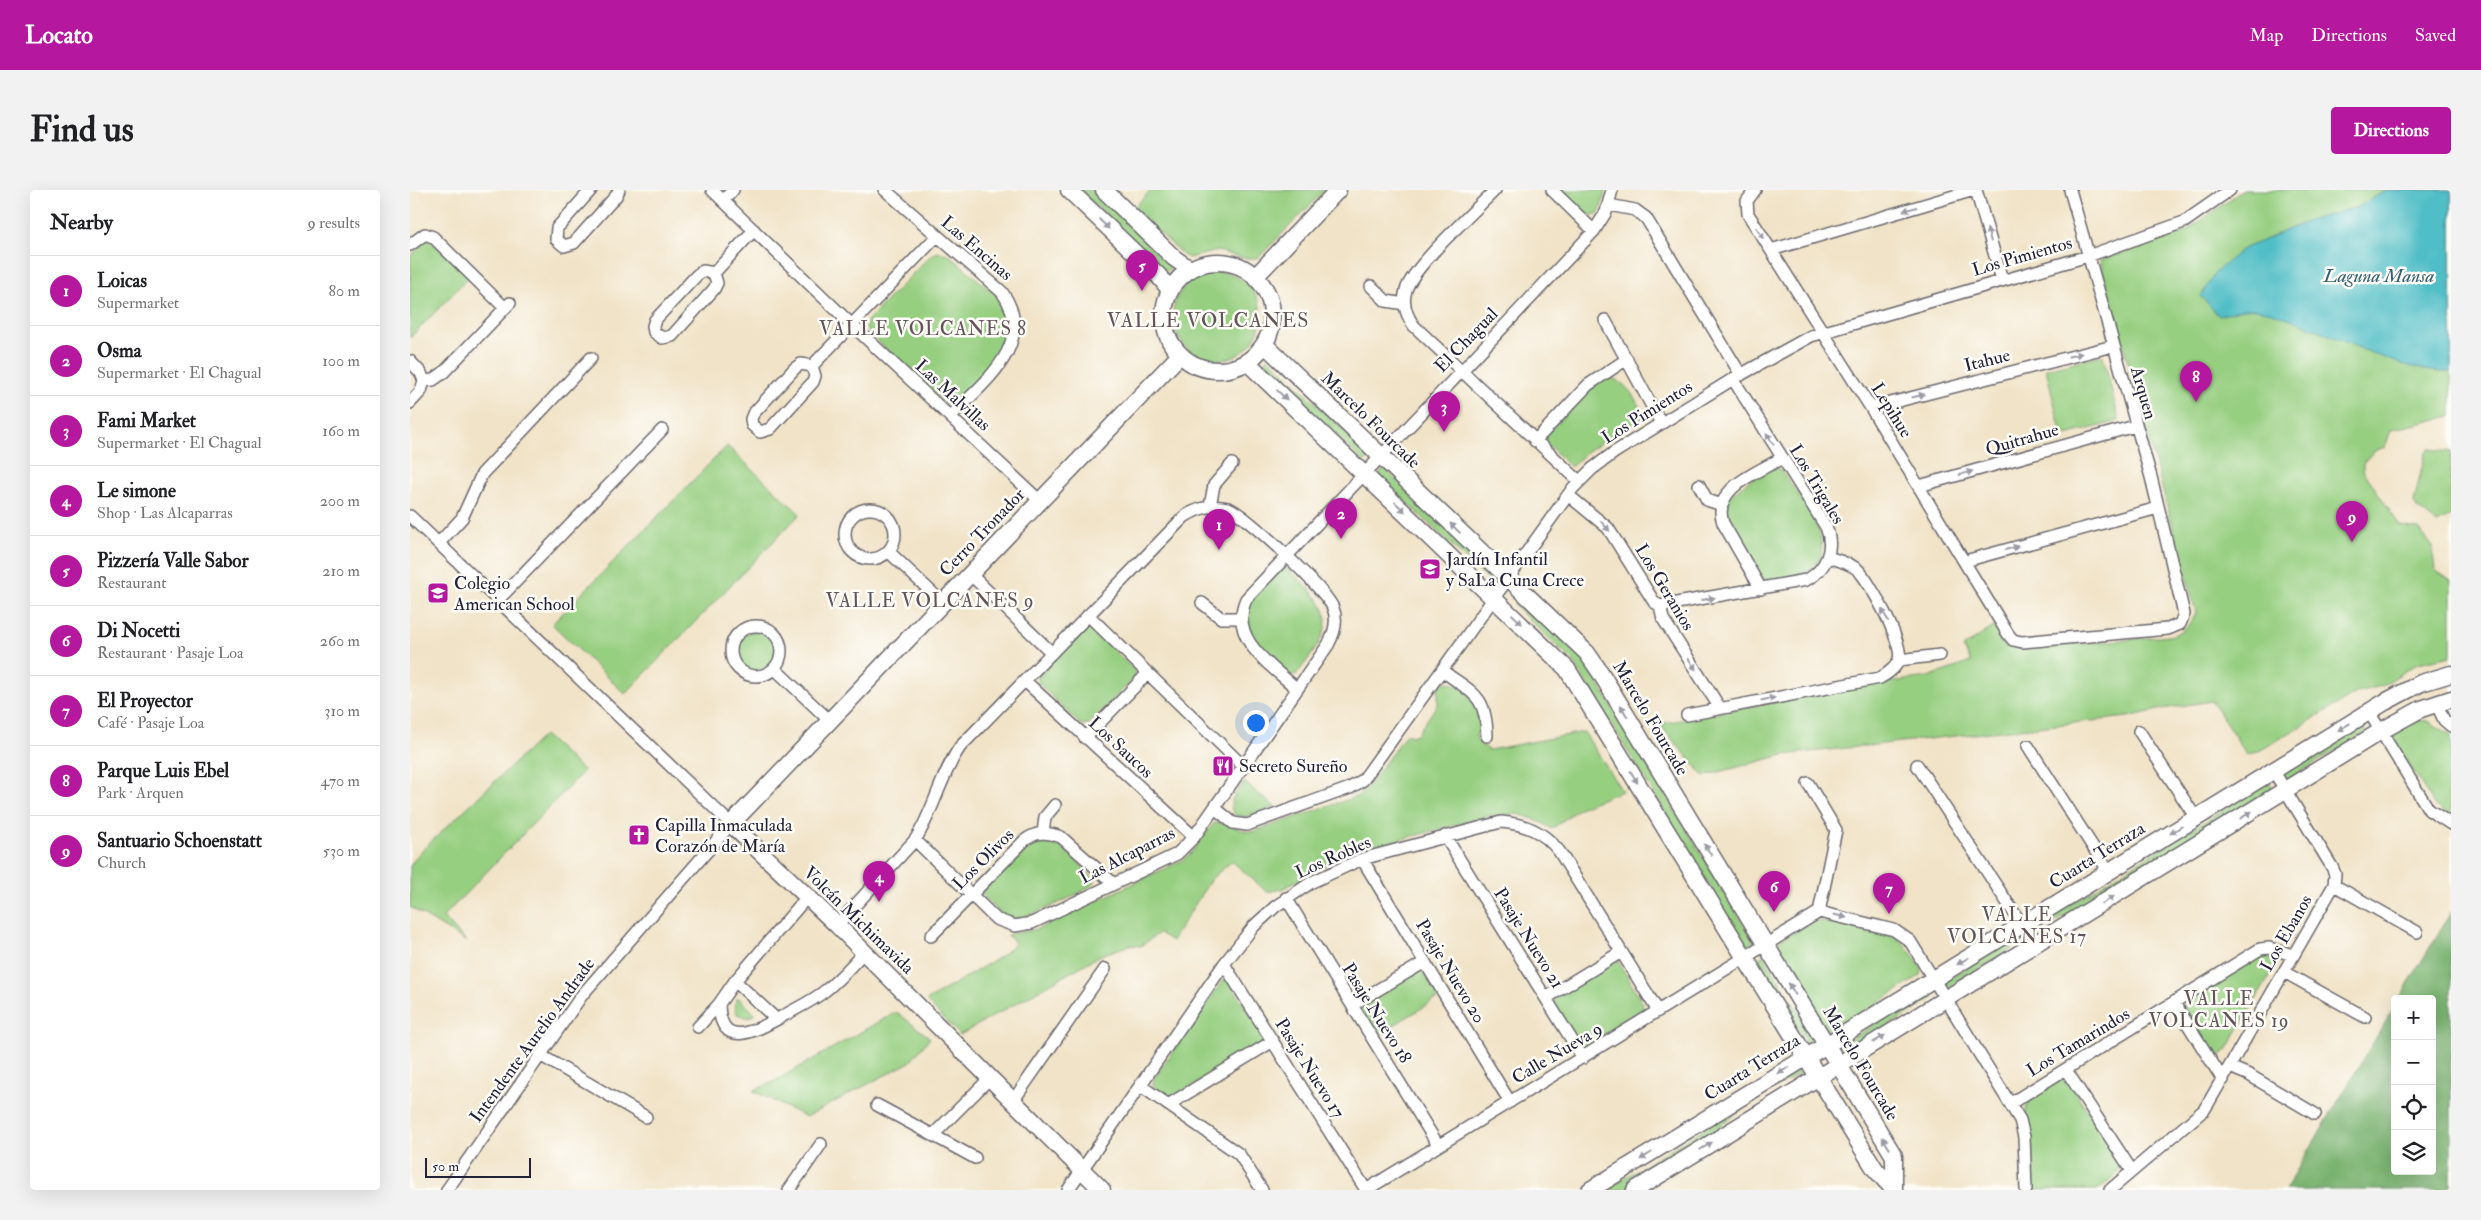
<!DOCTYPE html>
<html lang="en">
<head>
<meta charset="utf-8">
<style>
  :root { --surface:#fff; --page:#f2f2f2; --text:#202124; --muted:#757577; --line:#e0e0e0; --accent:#b5179e }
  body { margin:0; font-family:"IM FELL Double Pica",serif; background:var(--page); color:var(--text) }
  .controls { position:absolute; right:15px; bottom:15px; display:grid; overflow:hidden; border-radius:5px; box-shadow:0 5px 20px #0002 }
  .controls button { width:45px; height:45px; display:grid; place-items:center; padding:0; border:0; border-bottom:1px solid var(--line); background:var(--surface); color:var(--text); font:25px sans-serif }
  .scale { position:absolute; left:15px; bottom:12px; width:106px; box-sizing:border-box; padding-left:5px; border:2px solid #22223b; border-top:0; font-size:14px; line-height:18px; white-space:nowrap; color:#22223b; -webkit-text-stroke:4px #fdfcf7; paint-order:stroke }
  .you { position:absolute; left:845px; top:532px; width:18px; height:18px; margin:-12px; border:4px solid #fff; border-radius:50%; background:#1a73e8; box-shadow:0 0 0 8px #1a73e833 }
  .badge { display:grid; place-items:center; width:32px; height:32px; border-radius:50%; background:var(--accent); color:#fff; font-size:16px; font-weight:700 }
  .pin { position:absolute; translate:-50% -41px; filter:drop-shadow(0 1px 2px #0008) }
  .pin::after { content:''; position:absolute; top:26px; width:18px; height:15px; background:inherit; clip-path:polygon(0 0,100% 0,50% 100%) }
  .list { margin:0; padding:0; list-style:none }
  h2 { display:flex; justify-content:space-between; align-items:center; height:65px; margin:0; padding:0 20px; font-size:21px }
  h2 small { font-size:16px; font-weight:400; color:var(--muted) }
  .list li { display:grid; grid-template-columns:32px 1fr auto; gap:15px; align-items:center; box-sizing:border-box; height:70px; padding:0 20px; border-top:1px solid var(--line) }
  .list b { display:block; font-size:19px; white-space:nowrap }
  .list p { margin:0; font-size:16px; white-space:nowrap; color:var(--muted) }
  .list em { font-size:16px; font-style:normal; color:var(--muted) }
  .icon { flex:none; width:28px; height:28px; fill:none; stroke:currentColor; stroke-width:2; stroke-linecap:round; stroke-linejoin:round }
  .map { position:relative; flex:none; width:2041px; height:1000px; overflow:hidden; border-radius:5px }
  header { display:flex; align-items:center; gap:30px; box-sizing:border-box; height:70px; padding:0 25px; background:var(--accent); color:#fff }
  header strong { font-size:24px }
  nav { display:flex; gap:28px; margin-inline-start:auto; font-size:18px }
  .intro { display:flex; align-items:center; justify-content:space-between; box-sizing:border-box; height:120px; padding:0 30px }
  h1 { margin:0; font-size:35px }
  .button { padding:12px 22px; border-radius:5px; background:var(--accent); color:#fff; font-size:18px; font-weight:700 }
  main { display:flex; gap:30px; padding:0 30px }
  aside { flex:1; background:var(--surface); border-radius:5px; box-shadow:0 5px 20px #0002 }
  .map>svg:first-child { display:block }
  .green { fill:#97cf81; stroke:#5c785e }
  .forest { fill:#79b26f; stroke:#4e6a55 }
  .water { fill:#4fbec6; stroke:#387080 }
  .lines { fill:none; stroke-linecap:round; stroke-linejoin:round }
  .street-casing { stroke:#6a666c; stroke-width:14 }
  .secondary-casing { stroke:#6a666c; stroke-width:19 }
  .street { stroke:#fff; stroke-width:11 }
  .secondary { stroke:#fff; stroke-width:16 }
  .oneway { fill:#9c9ca7 }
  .labels { text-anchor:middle; stroke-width:5; stroke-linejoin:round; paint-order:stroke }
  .street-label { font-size:18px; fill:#22223b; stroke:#fdfcf7 }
  .poi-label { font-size:18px; fill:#22223b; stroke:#fdfcf7; text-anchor:start }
  .water-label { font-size:19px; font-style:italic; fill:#346073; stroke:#fdfcf7 }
  .neighbourhood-label { font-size:19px; letter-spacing:1px; fill:#63555a; stroke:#fdfcf7 }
  .quarter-label { font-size:20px; letter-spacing:1px; fill:#63555a; stroke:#fdfcf7 }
</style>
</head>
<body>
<header>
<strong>Locato</strong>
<nav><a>Map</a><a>Directions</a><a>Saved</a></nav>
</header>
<div class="intro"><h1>Find us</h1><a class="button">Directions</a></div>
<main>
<aside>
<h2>Nearby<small>9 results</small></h2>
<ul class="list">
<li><span class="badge">1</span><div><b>Loicas</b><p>Supermarket</p></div><em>80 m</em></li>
<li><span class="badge">2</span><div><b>Osma</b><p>Supermarket · El Chagual</p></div><em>100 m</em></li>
<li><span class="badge">3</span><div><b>Fami Market</b><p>Supermarket · El Chagual</p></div><em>160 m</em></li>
<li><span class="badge">4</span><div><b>Le simone</b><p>Shop · Las Alcaparras</p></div><em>200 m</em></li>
<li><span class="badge">5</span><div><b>Pizzería Valle Sabor</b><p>Restaurant</p></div><em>210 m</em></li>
<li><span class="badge">6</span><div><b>Di Nocetti</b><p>Restaurant · Pasaje Loa</p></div><em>260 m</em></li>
<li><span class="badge">7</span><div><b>El Proyector</b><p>Café · Pasaje Loa</p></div><em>310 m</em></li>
<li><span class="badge">8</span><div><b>Parque Luis Ebel</b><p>Park · Arquen</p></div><em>470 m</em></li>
<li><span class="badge">9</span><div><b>Santuario Schoenstatt</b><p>Church</p></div><em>530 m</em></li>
</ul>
</aside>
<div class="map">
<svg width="2041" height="1000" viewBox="0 0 2041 1000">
  <rect width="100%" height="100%" fill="#fdfcf7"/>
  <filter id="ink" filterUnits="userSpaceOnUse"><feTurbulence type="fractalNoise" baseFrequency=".02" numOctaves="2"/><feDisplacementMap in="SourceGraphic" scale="10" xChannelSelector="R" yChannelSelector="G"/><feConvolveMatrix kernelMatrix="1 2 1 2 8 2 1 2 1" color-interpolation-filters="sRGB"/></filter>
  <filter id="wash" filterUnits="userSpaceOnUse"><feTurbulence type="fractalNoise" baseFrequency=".0096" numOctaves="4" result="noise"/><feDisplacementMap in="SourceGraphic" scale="20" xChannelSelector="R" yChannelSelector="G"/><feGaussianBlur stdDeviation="1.12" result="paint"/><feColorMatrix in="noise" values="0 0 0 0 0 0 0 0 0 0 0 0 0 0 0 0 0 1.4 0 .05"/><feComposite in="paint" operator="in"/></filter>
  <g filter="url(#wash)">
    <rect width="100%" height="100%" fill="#f1e3c7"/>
    <path class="green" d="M670,0H683L760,73V79L756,81L752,79Z
      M741,0H915L848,68H833L808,61L779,68L773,65L724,18Z
      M1147,0H1195L1196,1L1189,23L1183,25L1170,20Z
      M1833,0H2041V226L1981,240L1975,257L1964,261L1953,273V280L1990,336L2009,339L2022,356L2025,380L2041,391V466L2008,473L1972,496L1948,502L1851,560L1837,565L1802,511L1752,519L1718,527L1373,565L1294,586L1249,534L1458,495L1518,487L1561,472L1553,457L1585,436L1604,457L1611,459L1759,446C1771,444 1782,434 1786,422L1690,70L1775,42Z
      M18,48L59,87L0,148V67Z
      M529,62L538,64L586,105C620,147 575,183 548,212L536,215L457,141L456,136L458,130L522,64Z
      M763 126a44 44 0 1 1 88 0a44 44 0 1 1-88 0Z
      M1693,165L1709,231L1652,246L1636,179Z
      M856,169H859L960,265L959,269L954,272L854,175Z
      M1200,187C1220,195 1225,208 1234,227L1179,260L1161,277L1132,249L1187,192Z
      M317,256L390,324L215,504L142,434Z
      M2019,259L2041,262V326L2027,333L2006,317L2004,312L2015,264Z
      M1367,278L1371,280C1386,303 1437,361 1396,382C1385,388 1367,388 1355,390L1348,385L1315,325L1318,308C1331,297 1349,280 1367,278Z
      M973,280H976L1086,385L1084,390L1079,391L970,287L969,284Z
      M871,377H875C927,421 928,432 886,485H880C860,467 820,441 842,409C851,398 862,387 871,377Z
      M1109,408L1175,472L1344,752L1341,755H1336L1163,471L1105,416V412Z
      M674,438L682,439L725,481V487L679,534L671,535L629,494L628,487Z
      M326 461a20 20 0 1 1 40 0a20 20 0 1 1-40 0Z
      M1034,492C1056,493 1067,515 1074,533L1066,546L1068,552L1079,560L1174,542L1212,601L1169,618L1142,639L1127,630L1108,624L1083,625L947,661L922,671L872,699L857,702L822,671L801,689L762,751L749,743L731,756L720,755L691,765L550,845L516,811L591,766L606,753L597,745L627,739L773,670L782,662L804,633C817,631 829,641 842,642L948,606L962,591L996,544L1002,546L1007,544L1028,514V497Z
      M2005,530L2018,531L2041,545V627L2025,616L1982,547V544Z
      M1950,535L1956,537L1955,543L1877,590L1872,586L1875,582Z
      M134,545L174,581L33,727L57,752L0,717V676L10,662Z
      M834,592L865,617L836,627L825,625C815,613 827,602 834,592Z
      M1859,592L1863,598L1538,798L1535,796L1539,789Z
      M631,650C653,652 670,675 685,690L684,694C672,703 615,731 601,728C590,726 579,711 571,703L618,654Z
      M1406,730L1484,746L1495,755L1512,778L1511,785L1425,841L1416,840L1365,757L1368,751Z
      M1853,762L1868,765L1869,770L1817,860L1809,867H1804L1772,822L1774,816Z
      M1351,766H1354L1404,847L1403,851L1399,853L1395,850L1347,773Z
      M1206,768L1232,812L1233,817L1229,823L1172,859L1144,814V808Z
      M1012,777L1030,807L966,846L947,815Z
      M814,789L818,790L857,851L761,909L745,898L743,894L744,888Z
      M1520,802L1523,807L1522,809L1432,864L1430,863L1428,856Z
      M328,807L345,824L338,828L327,824L325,814Z
      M484,823H488L520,848L500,872L396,927L343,901L363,892Z
      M1392,878V882L1335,917L1277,961L1213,1000H1195Z
      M1655,886L1711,973L1707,984L1688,1000H1624L1622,947L1616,929V918L1622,906Z"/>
    <path class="forest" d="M2041,722V1000H1875L1985,816V981H2022V809H1989Z"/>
    <path class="water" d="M1977,0H2041V182C1998,185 1928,147 1886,131C1871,125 1851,117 1835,119C1826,120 1817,124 1809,126L1791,106L1805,83L1831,60L1898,31L1948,17Z"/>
  </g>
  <g filter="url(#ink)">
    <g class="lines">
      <g class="street-casing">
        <path id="street" d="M181,0L147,38L146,49L154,56L164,53L206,6L209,0
          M302,0L442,135L630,311
          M475,0L592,102C628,153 574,192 541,226
          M1085,0C1065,21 1004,75 996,100C992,113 996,125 1004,136L1169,291
          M1142,0L1184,41
          M1345,0L1337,11L1338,24L1461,218L1598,444L1603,450L1612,452L1758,439L1770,434L1774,424L1741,287L1660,0
          M1566,0L1592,90
          M313,11L323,0
          M1199,15L1225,20L1236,28L1331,185
          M0,55L15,44L23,47L95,118
          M1361,60L1564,0
          M304,83L307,93L304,99L262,146L252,148L244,142L243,136L245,130L287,85L293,81L304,83L344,40
          M961,96L976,111L995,114
          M1195,130L1251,233
          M0,171L11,183L14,191L11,201L0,213
          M402,176L405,186L403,192L360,239L350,242L342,235L341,229L343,224L385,178L391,174L402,176L527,46
          M14,191L23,190L33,183L100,113
          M1461,218L1703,156
          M1125,251L1178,195L1217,169
          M1289,295L1297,310L1312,315
          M1509,296L1725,236
          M1158,305L1198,338L1244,412L1250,416L1253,429L1310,518
          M800,316L804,295L822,274
          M435 344a25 25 0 1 1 50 0a25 25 0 1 1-50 0Z
          M0,326L321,634L172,805L37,1000
          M29,353L52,328L72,284L181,168
          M478,361L533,413
          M1555,371L1748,318
          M560,384L642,463
          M1351,399L1313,333C1301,298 1347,283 1372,268
          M88,410L252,240
          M792,413L811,428H831
          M1250,416L1396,390C1416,380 1425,359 1416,337L1323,189
          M678,425L833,576
          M321 461a25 25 0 1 1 50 0a25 25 0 1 1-50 0Z
          M1489,470L1530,465
          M365,479L420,531
          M1033,481C1063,504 1076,504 1077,546
          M615,491L784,647
          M887,499C861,475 818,449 836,409L1184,41L1196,22L1202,0
          M2026,513L2034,530L2041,536
          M1959,522L2019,620L2041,634
          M1277,525L1470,488C1477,484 1487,477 1489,469C1494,454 1459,389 1447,379C1439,373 1427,370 1418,367
          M1729,541L1786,628
          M675,548L737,484
          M1618,556L1699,682
          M1507,575L1612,735
          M1398,593L1426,640L1409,722
          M805,618L823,633L837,635L940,598L953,590L1163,298L1182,279L1205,262L1323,189L1401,146L1678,66L1774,32L1820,0
          M633,643L635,627L645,615
          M1035,646L1173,868
          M952,669L1100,912
          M1924,695L2007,742
          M876,708L1028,955
          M427,735L505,650C524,621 530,586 550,557L774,327C787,318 802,314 818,318C834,323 917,401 923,418C928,430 924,444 918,455L784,647L767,664L622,733L605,736L586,729L505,650
          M521,746L614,651C626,641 637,642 651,647L703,693
          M814,774L956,1000
          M1874,782L1955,827
          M325,791L366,829
          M1136,808L1211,762
          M309,814C310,863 349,839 373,826C387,818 403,811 416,800C430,789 442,775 454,762
          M1765,814L1813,890
          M942,815L1015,772
          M288,837L309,814L325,791L397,707
          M130,865L236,927
          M1820,877L1839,885L1905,924
          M1656,880L1722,981
          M731,896L829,964L852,1000
          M603,911L695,779
          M1601,913L1850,759L1859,758L1883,765
          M467,915L565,968
          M758,915L863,851
          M523,945L580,888
          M379,1000L411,954
          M658,1000L814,774L844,736L866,716L902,692L952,669L1091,632C1115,634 1133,641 1149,661L1248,821
          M956,1000L1409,722L1484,740L1500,751L1610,930L1614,947L1616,1000
          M1700,1000L1794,920L1799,912L1924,695L1925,684L1922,677L1863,580"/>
      </g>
      <g class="secondary-casing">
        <path id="secondary" d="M659,0L748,85L760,100
          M694,0L764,68L780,79
          M754 126a54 54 0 1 1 108 0a54 54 0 1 1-108 0Z
          M845,87L928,0
          M854,154L1177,463L1190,482L1484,966V1000
          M837,172L1157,479L1465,979L1484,1000
          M692,1000L427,735L321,634L770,165
          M1180,1000L1975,512L2011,493L2041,484
          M1225,1000L1971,541L2011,519L2041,509"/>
      </g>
      <use href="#street" class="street"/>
      <use href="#secondary" class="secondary"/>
    </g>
    <defs><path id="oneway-solid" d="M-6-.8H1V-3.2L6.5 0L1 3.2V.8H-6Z" transform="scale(1.25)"/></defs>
    <g class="oneway">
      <use href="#oneway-solid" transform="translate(1500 19) rotate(164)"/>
      <use href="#oneway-solid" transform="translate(694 34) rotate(44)"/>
      <use href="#oneway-solid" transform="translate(1350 43) rotate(57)"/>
      <use href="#oneway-solid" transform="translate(1579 45) rotate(-106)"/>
      <use href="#oneway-solid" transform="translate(1665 165) rotate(-14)"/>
      <use href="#oneway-solid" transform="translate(872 205) rotate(43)"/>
      <use href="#oneway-solid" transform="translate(1508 206) rotate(-14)"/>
      <use href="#oneway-solid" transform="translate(1360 249) rotate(-122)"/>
      <use href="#oneway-solid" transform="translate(1556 283) rotate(-16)"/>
      <use href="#oneway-solid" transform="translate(990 317) rotate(43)"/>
      <use href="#oneway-solid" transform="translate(1195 336) rotate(48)"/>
      <use href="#oneway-solid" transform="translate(1045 338) rotate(-136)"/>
      <use href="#oneway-solid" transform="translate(1602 358) rotate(-15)"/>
      <use href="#oneway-solid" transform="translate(1298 409) rotate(-10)"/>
      <use href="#oneway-solid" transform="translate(1475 425) rotate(-120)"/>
      <use href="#oneway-solid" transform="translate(1107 429) rotate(44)"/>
      <use href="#oneway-solid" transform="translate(1282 474) rotate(57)"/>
      <use href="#oneway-solid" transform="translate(1358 509) rotate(-11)"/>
      <use href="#oneway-solid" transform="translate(1214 521) rotate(-121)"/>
      <use href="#oneway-solid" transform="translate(1934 537) rotate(149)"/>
      <use href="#oneway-solid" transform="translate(1224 587) rotate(59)"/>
      <use href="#oneway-solid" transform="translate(1836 625) rotate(-32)"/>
      <use href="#oneway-solid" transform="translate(1766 640) rotate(148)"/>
      <use href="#oneway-solid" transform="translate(1298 660) rotate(-122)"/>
      <use href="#oneway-solid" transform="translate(1698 710) rotate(-32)"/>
      <use href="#oneway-solid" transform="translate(1430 726) rotate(14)"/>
      <use href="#oneway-solid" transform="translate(1553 771) rotate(148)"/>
      <use href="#oneway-solid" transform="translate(1382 799) rotate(-121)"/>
      <use href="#oneway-solid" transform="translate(1469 849) rotate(-31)"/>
      <use href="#oneway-solid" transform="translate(1374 880) rotate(148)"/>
      <use href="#oneway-solid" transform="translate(1476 953) rotate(-122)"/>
      <use href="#oneway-solid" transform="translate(1296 956) rotate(-32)"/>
      <use href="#oneway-solid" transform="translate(1236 966) rotate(148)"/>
    </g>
  </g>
  <defs>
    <g id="school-square" transform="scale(1.125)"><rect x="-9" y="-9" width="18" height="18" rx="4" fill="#b5179e" stroke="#fdfcf7"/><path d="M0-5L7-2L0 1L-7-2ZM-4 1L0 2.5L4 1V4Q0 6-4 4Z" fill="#fff"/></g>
    <g id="restaurant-square" transform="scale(1.125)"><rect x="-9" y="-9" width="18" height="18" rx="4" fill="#b5179e" stroke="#fdfcf7"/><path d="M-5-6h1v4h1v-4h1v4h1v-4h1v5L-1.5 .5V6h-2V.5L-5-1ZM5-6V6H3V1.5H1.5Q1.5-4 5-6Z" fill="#fff"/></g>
    <g id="church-square" transform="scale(1.125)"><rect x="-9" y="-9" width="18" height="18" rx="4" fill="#b5179e" stroke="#fdfcf7"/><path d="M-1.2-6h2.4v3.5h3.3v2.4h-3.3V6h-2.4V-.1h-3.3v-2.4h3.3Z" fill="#fff"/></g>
  </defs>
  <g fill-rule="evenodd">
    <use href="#school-square" x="1020" y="379"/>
    <use href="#school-square" x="28" y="403"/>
    <use href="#restaurant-square" x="813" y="576"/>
    <use href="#church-square" x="229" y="645"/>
  </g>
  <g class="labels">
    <g class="street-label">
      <text transform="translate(567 58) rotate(41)" y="6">Las Encinas</text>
      <text transform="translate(1612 66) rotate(-16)" y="6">Los Pimientos</text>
      <text transform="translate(1056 150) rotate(-46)" y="6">El Chagual</text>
      <text transform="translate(1577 170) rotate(-14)" y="6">Itahue</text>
      <text transform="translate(1734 203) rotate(74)" y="6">Arquen</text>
      <text transform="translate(543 205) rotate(43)" y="6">Las Malvillas</text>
      <text transform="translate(1482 220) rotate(58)" y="6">Lepihue</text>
      <text transform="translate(1237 222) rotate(-32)" y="6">Los Pimientos</text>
      <text transform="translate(961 230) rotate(44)" y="6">Marcelo Fourcade</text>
      <text transform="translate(1612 249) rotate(-16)" y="6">Quitrahue</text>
      <text transform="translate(1407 294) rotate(59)" y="6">Los Trigales</text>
      <text transform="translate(572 342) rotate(-46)" y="6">Cerro Tronador</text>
      <text transform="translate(1255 397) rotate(59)" y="6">Los Geranios</text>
      <text transform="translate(1241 528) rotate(59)" y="6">Marcelo Fourcade</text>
      <text transform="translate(711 557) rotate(43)" y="6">Los Saucos</text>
      <text transform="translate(717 665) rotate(-27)" y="6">Las Alcaparras</text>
      <text transform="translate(1687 665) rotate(-32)" y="6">Cuarta Terraza</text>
      <text transform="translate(923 667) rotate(-24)" y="6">Los Robles</text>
      <text transform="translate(573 669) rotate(-45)" y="6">Los Olivos</text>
      <text transform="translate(449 730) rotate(44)" y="6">Volcán Michimavida</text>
      <text transform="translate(1876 743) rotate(-60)" y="6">Los Ebanos</text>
      <text transform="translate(1119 748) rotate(58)" y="6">Pasaje Nuevo 21</text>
      <text transform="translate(1041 781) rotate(59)" y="6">Pasaje Nuevo 20</text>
      <text transform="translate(967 823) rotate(58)" y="6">Pasaje Nuevo 18</text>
      <text transform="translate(122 850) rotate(-54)" y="6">Intendente Aurelio Andrade</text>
      <text transform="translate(1668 852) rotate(-31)" y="6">Los Tamarindos</text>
      <text transform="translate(1147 863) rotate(-31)" y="6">Calle Nueva 9</text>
      <text transform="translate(1451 873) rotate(59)" y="6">Marcelo Fourcade</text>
      <text transform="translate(1342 877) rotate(-32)" y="6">Cuarta Terraza</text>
      <text transform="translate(900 878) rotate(58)" y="6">Pasaje Nuevo 17</text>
    </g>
    <g class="poi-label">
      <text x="1036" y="375">Jardín Infantil<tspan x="1036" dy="21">y SaLa Cuna Crece</tspan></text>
      <text x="44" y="399">Colegio<tspan x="44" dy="21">American School</tspan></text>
      <text x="829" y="582">Secreto Sureño</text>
      <text x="245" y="641">Capilla Inmaculada<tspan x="245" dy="21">Corazón de María</tspan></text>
    </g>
    <g class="water-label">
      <text x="1969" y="92">Laguna Mansa</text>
    </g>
    <g class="neighbourhood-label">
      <text x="513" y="145">VALLE VOLCANES 8</text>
      <text x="520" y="417">VALLE VOLCANES 9</text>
      <text x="1607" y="731">VALLE<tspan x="1607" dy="22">VOLCANES 17</tspan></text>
      <text x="1809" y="815">VALLE<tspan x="1809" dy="22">VOLCANES 19</tspan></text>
    </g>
    <g class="quarter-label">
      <text x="798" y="137">VALLE VOLCANES</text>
    </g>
  </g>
</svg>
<div class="controls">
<button>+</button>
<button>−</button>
<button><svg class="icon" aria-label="locate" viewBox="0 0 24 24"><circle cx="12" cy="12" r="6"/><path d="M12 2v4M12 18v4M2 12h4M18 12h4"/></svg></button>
<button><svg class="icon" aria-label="layers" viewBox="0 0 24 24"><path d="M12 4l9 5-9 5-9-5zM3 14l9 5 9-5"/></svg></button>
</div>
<div class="scale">50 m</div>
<div class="you"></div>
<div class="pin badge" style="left:809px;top:360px">1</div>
<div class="pin badge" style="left:931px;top:349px">2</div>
<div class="pin badge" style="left:1034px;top:242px">3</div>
<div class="pin badge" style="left:469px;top:712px">4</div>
<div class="pin badge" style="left:732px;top:101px">5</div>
<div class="pin badge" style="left:1364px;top:722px">6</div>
<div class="pin badge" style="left:1479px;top:724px">7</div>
<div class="pin badge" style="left:1786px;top:212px">8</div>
<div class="pin badge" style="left:1942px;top:352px">9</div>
</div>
</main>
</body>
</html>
